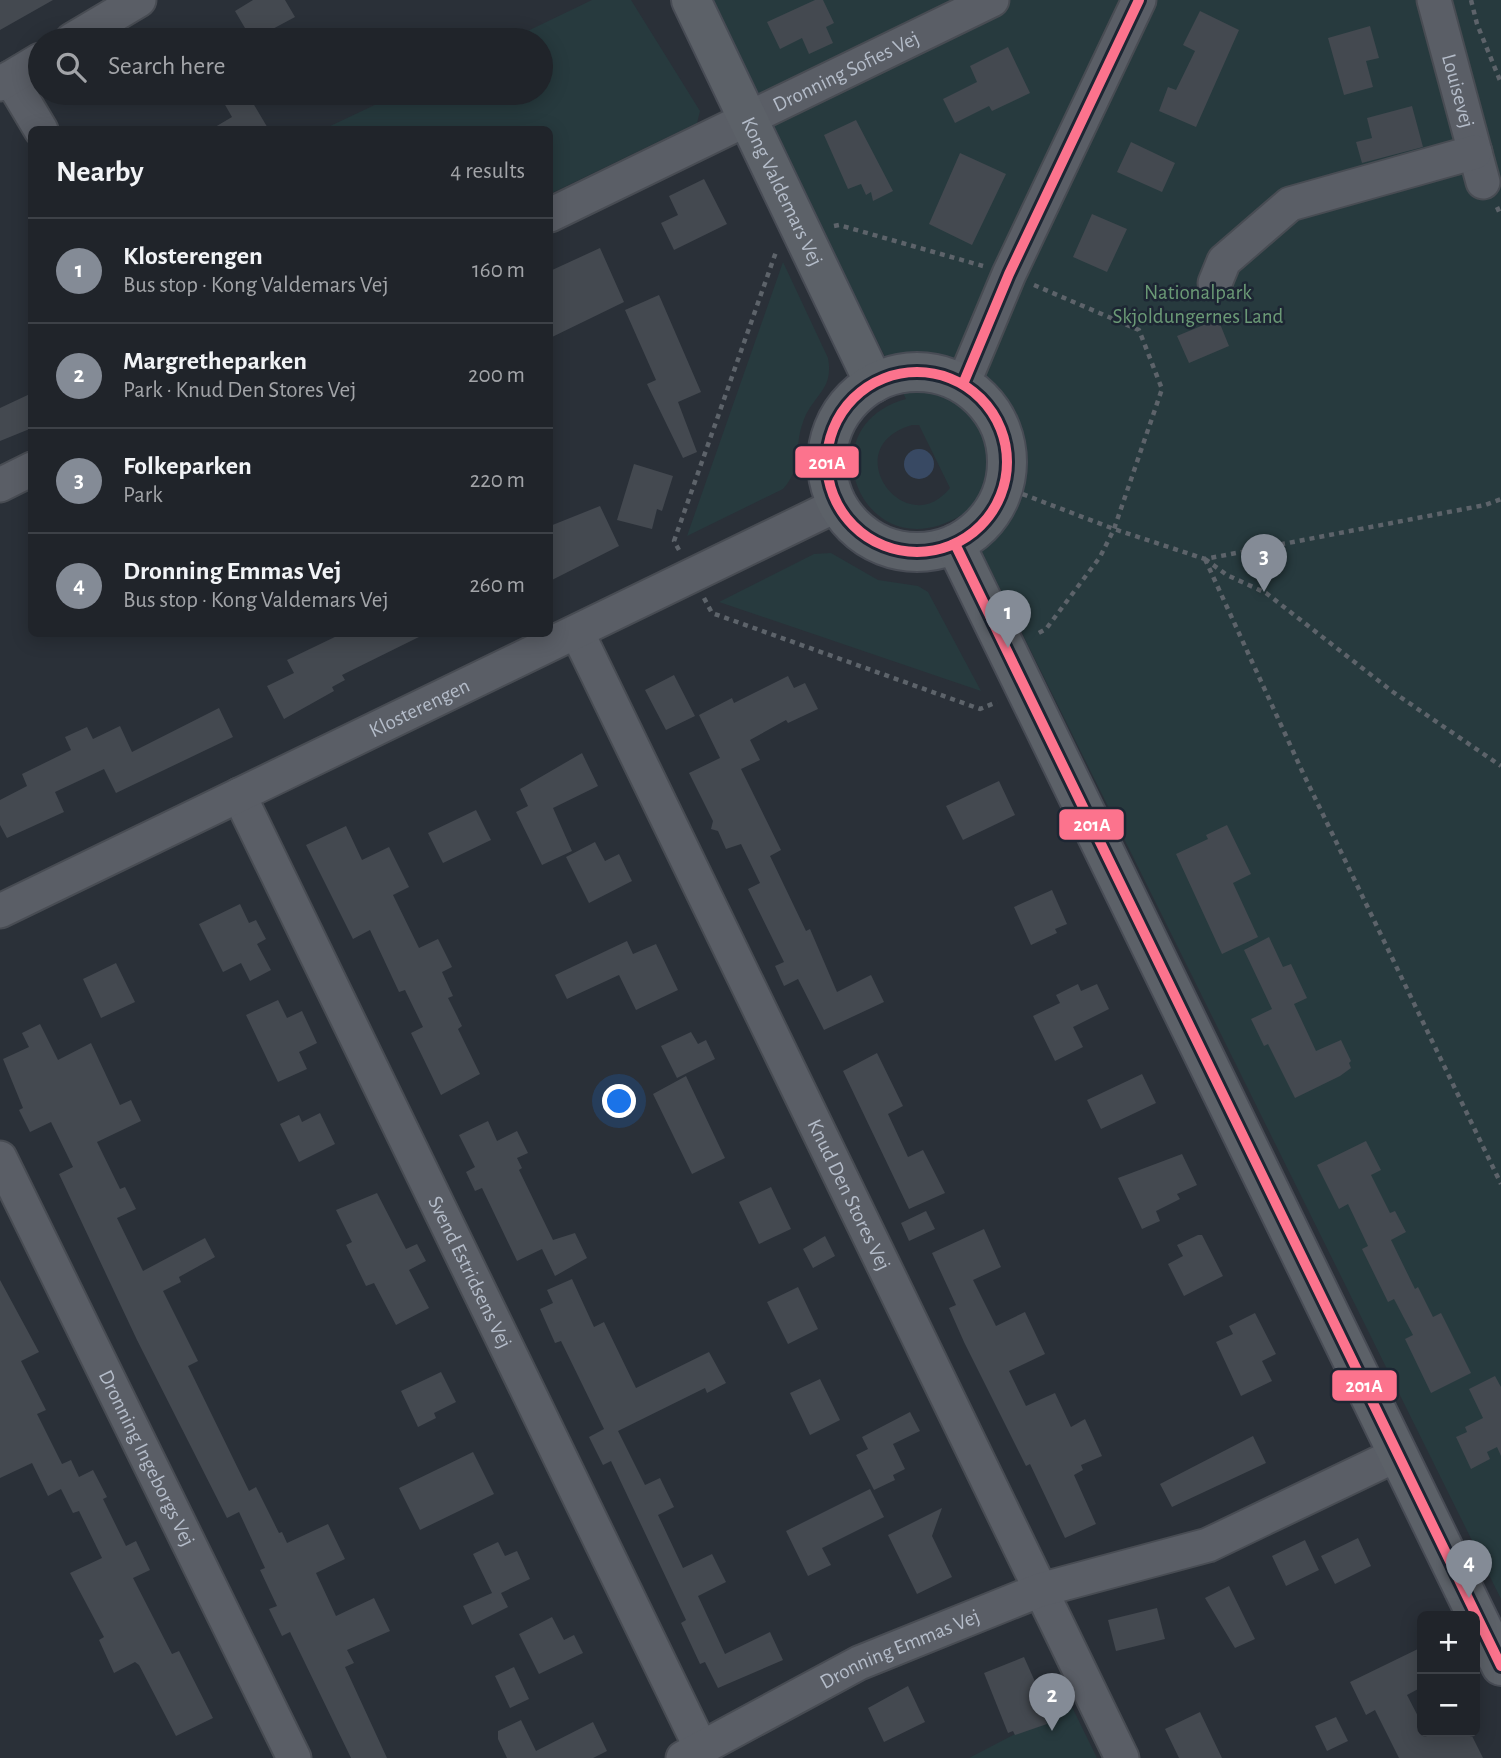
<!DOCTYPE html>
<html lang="en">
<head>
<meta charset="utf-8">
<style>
  :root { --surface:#20242a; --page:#282c32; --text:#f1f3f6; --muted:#a2a4a8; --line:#3d4147; --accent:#848b96 }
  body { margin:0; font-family:"Alegreya Sans",sans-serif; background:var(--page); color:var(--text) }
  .controls { position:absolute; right:21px; bottom:21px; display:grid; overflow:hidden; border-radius:10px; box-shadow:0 4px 18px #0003 }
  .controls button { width:63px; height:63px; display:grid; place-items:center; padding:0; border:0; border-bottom:2px solid var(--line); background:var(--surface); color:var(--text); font:35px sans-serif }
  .you { position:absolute; left:620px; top:1102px; width:24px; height:24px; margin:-18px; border:5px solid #fff; border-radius:50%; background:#1a73e8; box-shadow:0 0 0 10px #1a73e833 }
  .badge { display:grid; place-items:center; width:46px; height:46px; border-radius:50%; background:var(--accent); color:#fff; font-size:23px; font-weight:700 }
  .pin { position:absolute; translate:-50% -58px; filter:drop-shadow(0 2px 4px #0008) }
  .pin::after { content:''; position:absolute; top:37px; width:24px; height:21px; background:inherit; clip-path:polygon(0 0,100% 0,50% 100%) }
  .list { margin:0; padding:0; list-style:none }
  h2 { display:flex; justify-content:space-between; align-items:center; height:91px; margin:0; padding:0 28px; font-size:30px }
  h2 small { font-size:23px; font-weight:400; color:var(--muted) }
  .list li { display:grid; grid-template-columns:46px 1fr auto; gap:21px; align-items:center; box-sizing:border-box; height:105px; padding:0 28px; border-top:2px solid var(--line) }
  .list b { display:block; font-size:26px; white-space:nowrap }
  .list p { margin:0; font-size:23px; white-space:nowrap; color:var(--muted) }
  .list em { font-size:23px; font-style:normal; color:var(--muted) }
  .icon { flex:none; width:38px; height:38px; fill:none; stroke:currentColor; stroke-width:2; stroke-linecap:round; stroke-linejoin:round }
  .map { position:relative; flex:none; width:1501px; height:1758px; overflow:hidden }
  .search { position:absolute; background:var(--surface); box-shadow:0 4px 18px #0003; left:28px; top:28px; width:525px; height:77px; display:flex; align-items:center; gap:18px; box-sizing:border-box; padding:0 24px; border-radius:38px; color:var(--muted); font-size:26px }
  .panel { position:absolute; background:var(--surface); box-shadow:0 4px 18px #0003; left:28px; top:126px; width:525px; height:511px; border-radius:10px }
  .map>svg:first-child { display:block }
  .green { fill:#273a3e; fill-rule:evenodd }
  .water { fill:#384963 }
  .building { fill:#444950 }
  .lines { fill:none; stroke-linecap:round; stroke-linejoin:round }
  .minor-casing { stroke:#484c53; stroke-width:37 }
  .major-casing { stroke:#484c55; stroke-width:42 }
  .path { stroke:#5d636a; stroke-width:4.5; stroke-dasharray:5 5; stroke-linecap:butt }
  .minor { stroke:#5a5e66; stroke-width:33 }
  .major { stroke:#5c6168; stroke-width:38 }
  .bus-1-casing { stroke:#1d2633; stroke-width:16 }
  .bus-1 { stroke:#fc738d; stroke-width:10 }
  .labels { text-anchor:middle; stroke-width:5; stroke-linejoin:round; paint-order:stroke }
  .street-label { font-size:21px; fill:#b4bcc9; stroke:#1d2633 }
  .park-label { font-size:21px; fill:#6b9a76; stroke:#1d2633 }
  .line-badge { stroke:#1d2633; stroke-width:2.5 }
  .badge-label { font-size:19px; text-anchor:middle; font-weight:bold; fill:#fff }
</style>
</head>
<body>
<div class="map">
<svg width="1501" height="1758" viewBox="0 0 1501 1758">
  <rect width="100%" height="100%" fill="#2a3038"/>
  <path class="green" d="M592,0H631L700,111L697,123L550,194V130L324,129L400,93H541V40H509Z
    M708,0H1501V1599L963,514C865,576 803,427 906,399ZM912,425H919L950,488C905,544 835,447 912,425Z
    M783,262L828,358C834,391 813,394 803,422C794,446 802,469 783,489L687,536Z
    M831,553L878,580L918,586L928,592L981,691L719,602L814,554Z
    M1071,1705L1097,1758H969Z"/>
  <path class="water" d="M904 464a15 15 0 1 1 30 0a15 15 0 1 1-30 0Z"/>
  <path class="building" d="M0,0H53L0,30Z
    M253,0H285L295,17L252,40L235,11Z
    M815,0H823L834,23L826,27L833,43L809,54L802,38L780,49L767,22Z
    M1200,11L1239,30L1196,127L1159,111L1168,87L1176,90L1195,51L1183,45Z
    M1370,26L1379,58L1366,61L1373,87L1344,95L1328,38Z
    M1008,47L1030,93L992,111L989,106L955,123L943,99L977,82L970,66Z
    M241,93H247L269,130H210L232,117L224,103Z
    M1412,106L1423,147L1362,163L1356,142L1372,138L1367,118Z
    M856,120L893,191L873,201L871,192L866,195L861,184L848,189L824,135Z
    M1131,142L1175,163L1162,192L1117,172Z
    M960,153L1006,174L972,245L929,224Z
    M704,179L727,224L674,250L661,223L678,215L669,196Z
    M1092,214L1127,229L1107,272L1073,257Z
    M600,248L624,302L550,338V271Z
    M659,295L701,392L678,402L697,452L683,458L647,384L656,380L625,310Z
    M1218,319L1229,346L1189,363L1177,336Z
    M32,393V428L0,441V408Z
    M634,464L673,476L662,511L657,509L652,529L617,520Z
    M600,506L619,546L550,581V526Z
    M341,634H425L342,675L345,680L332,687L334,691L284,719L267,686L294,673L287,660Z
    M674,675L695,716L666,730L645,690Z
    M788,676L794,688L805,683L818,709L788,723L786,720L750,740L760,760L741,769L781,850L770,856L806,931L810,929L837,992L871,975L884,1002L824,1030L798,979L784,986L775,966L784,962L748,889L760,883L741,844L726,849L718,831L711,829L713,821L689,773L720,758L699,715L732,698L734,703Z
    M219,708L233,737L116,793L104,769L55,792L64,812L7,838L0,825V800L27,786L22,774L71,750L65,737L87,727L93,739L120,726L132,752Z
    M582,753L598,786L553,808L572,851L542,865L516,812L528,806L520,789Z
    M999,781L1015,815L963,840L946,806Z
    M476,810L491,840L443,863L428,833Z
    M1227,825L1251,874L1233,883L1258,937L1222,954L1176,854L1208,839L1206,835Z
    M346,826L362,860L389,847L409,887L393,895L419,948L438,939L452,967L442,972L453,996L448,998L462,1026L458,1029L480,1074L441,1095L411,1033L423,1027L405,990L399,992L370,930L353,939L306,845Z
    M595,842L605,861L619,854L632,881L589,903L566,857Z
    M1052,890L1067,924L1055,929L1057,933L1031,945L1014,907Z
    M240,904L249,923L256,920L266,939L257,944L271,970L250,981L241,963L223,972L199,924Z
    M1269,937L1283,967L1291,964L1307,998L1294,1004L1316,1051L1341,1040L1351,1061L1349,1063L1351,1068L1340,1076L1295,1098L1268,1044L1264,1046L1251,1019L1272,1009L1244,950Z
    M627,941L633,954L656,944L678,990L636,1010L619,975L567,999L555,975Z
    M116,963L135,1002L101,1018L83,979Z
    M1078,984L1081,991L1097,984L1109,1009L1073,1027L1083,1047L1055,1061L1033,1016L1060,1003L1056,995Z
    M278,1000L287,1018L302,1011L317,1043L299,1052L307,1069L278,1082L246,1015Z
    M40,1024L58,1060L91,1043L120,1105L131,1100L141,1121L97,1142L120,1189L125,1187L136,1209L117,1218L143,1271L205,1238L215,1257L179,1277L181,1282L163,1291L198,1361L188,1366L249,1491L256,1487L279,1533L282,1532L287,1543L328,1524L345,1559L316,1573L336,1616L374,1598L390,1631L347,1650L354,1663L345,1667L387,1758H351L290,1632L282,1636L269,1609L277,1606L260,1570L265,1568L239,1512L227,1518L137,1340L59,1174L73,1167L51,1122L30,1132L19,1110L23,1108L3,1059L29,1047L22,1033Z
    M691,1032L698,1044L706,1040L715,1059L677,1078L661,1046Z
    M877,1053L903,1106L888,1114L908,1157L923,1150L945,1193L909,1209L843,1071Z
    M1142,1074L1156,1103L1101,1129L1087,1100Z
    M686,1076L725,1158L692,1174L653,1094Z
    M320,1113L335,1144L299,1162L280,1124L299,1115L302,1122Z
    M488,1121L497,1141L517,1131L528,1153L517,1158L522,1168L519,1170L553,1240L575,1233L587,1258L555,1276L542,1249L517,1261L482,1188L475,1191L466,1172L475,1167L459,1135Z
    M1366,1141L1381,1170L1371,1175L1390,1213L1395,1211L1406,1232L1391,1240L1415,1289L1418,1287L1433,1317L1441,1313L1471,1373L1431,1393L1405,1339L1413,1335L1394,1299L1388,1302L1362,1249L1368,1246L1348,1204L1339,1209L1317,1165Z
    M1182,1154L1197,1185L1177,1194L1180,1199L1156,1211L1160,1221L1142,1229L1118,1178Z
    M771,1187L791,1229L759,1244L739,1202Z
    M377,1193L406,1249L417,1244L426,1261L409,1270L429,1308L396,1325L374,1283L366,1286L346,1245L352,1242L336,1210Z
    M926,1211L935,1229L909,1241L901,1223Z
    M984,1229L1001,1267L973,1280L996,1326L1025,1312L1045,1354L1009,1371L1026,1406L1055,1393L1071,1427L1085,1419L1102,1456L1081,1465L1083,1470L1074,1475L1096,1524L1065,1538L1030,1464L1026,1466L964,1342L949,1308L956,1305L932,1253Z
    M1198,1235H1202L1223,1276L1184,1296L1168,1264L1183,1256L1177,1245Z
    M825,1236L835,1256L813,1268L803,1249Z
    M572,1279L594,1327L604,1322L636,1388L709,1352L726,1383L707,1393L705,1388L618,1431L645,1485L660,1478L674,1507L658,1515L683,1568L712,1554L726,1582L698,1596L725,1654L770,1632L783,1660L718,1688L705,1662L700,1664L681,1623L686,1620L611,1461L603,1465L589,1437L604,1429L561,1341L555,1343L540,1309L553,1303L547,1290Z
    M0,1280L39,1352L21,1361L46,1410L37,1414L62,1464L71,1460L79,1477L93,1470L107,1497L103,1499L126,1546L136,1541L150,1570L133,1578L172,1654L179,1651L213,1718L176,1736L139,1665L135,1662L114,1673L99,1640L104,1637L70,1573L102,1558L79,1511L73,1513L61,1489L48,1496L32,1463L0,1478Z
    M798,1287L818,1329L788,1344L767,1302Z
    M1255,1313L1276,1354L1262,1361L1272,1381L1241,1396L1216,1342L1233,1334L1229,1326Z
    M441,1372L456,1402L434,1413L436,1418L418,1427L401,1391Z
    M1495,1376L1501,1387V1456L1497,1447L1487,1452L1490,1459L1471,1469L1456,1437L1467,1432L1465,1427L1483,1418L1469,1389Z
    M820,1379L840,1420L810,1435L790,1393Z
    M910,1412L920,1431L893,1444L905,1469L893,1475L895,1480L874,1490L856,1455L868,1449L862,1437Z
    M1253,1436L1266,1463L1172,1507L1160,1484Z
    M473,1452L494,1494L420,1530L399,1488Z
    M870,1489L884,1517L822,1548L831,1565L808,1576L786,1531Z
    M942,1508L932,1536L952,1577L917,1594L888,1535Z
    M1358,1538L1371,1566L1335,1584L1321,1556Z
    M1305,1540L1319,1570L1286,1586L1272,1556Z
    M498,1542L505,1556L517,1551L530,1579L501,1593L508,1607L472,1625L463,1606L492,1593L473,1554Z
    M1229,1586L1255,1639L1235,1648L1205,1598Z
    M1157,1608L1165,1639L1116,1651L1108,1620Z
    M552,1617L564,1640L574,1635L583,1653L539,1674L519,1634Z
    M1422,1647V1687L1407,1695L1422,1724V1732H1470L1483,1758H1399L1375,1710L1366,1715L1350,1682Z
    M1024,1657L1041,1695L1036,1696L1047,1724L1015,1735L1013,1731L1008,1733L984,1673Z
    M514,1667L529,1699L510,1708L495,1676Z
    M908,1686L925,1722L884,1742L868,1708Z
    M1200,1712L1222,1758H1179L1165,1729Z
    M1336,1717L1348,1741L1327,1751L1315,1726Z
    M521,1720L536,1751L593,1722L607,1751L593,1758H507L498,1739V1731Z"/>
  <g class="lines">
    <g class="minor-casing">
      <g id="minor">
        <path id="s1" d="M1434,0L1483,182"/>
        <path d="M72,40L139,0"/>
        <path d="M10,78L41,130"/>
        <path d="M0,84L40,60"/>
        <path id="s2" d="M550,215L992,0"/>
        <path d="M1215,283L1224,261L1290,204L1475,152"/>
        <path d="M963,384L1009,274L1139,0"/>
        <path d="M0,485L32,469"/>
        <path id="s3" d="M577,632L1122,1758"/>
        <path id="s4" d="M239,795L701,1748"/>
        <path id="s5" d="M0,911L837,505"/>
        <path id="s6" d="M0,1158L294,1758"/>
        <path id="s7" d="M683,1758L859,1663L1040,1590L1208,1545L1398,1454"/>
      </g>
    </g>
    <g class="major-casing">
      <g id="major">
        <path id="s8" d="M691,0L874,383"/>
        <circle cx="917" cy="462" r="90"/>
        <path d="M955,544L1501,1666"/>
      </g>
    </g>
    <path class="path" d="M1471,0L1477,24L1501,83
      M1497,207L1501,216
      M834,226L839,225L983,266
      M1034,285L1139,330L1162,389L1114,529L1100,557L1046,629L1035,635
      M1004,487L1114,529L1205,559L1485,505L1501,499
      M679,550L674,541L777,249
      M1205,559L1303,773L1501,1184
      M1205,559L1227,575L1266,593L1393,692L1501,766
      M704,598L712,613L980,709L997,702"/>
    <use href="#minor" class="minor"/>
    <use href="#major" class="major"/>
    <g class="bus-1-casing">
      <path id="bus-1" d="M827 462a90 90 0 1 1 180 0a90 90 0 1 1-180 0Z
        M963,384L1009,274L1139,0
        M955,544L1501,1666"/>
    </g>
    <use href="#bus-1" class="bus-1"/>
  </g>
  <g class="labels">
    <g class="street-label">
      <text dy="7" stroke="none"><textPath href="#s2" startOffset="329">Dronning Sofies Vej</textPath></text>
      <text dy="7" stroke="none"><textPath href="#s1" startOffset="94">Louisevej</textPath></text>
      <text dy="7" stroke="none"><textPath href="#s8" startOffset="212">Kong Valdemars Vej</textPath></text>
      <text dy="7" stroke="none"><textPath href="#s5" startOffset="466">Klosterengen</textPath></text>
      <text dy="7" stroke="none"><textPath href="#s3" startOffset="625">Knud Den Stores Vej</textPath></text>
      <text dy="7" stroke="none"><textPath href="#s4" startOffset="530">Svend Estridsens Vej</textPath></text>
      <text dy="7" stroke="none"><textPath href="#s6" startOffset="334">Dronning Ingeborgs Vej</textPath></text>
      <text dy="7" stroke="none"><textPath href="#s7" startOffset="243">Dronning Emmas Vej</textPath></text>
    </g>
    <g class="park-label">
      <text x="1198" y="299">Nationalpark<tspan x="1198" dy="24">Skjoldungernes Land</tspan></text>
    </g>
  </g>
  <g class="line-badge">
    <rect x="794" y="445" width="66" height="34" rx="7" fill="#fc738d"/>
    <rect x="1058" y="808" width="67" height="33" rx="7" fill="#fc738d"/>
    <rect x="1331" y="1369" width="67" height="33" rx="7" fill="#fc738d"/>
  </g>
  <g class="badge-label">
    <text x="827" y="469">201A</text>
    <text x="1092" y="831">201A</text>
    <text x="1364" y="1392">201A</text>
  </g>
</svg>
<div class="controls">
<button>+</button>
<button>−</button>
</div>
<div class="you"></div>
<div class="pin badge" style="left:1008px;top:648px">1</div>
<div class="pin badge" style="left:1052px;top:1731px">2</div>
<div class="pin badge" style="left:1264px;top:592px">3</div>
<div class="pin badge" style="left:1469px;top:1598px">4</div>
<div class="search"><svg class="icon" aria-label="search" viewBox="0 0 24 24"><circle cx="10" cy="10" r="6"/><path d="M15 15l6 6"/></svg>Search here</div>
<section class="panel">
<h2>Nearby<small>4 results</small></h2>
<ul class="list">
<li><span class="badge">1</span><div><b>Klosterengen</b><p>Bus stop · Kong Valdemars Vej</p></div><em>160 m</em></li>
<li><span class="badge">2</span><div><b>Margretheparken</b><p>Park · Knud Den Stores Vej</p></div><em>200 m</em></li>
<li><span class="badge">3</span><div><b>Folkeparken</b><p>Park</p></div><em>220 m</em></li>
<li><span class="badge">4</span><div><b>Dronning Emmas Vej</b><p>Bus stop · Kong Valdemars Vej</p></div><em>260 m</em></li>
</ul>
</section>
</div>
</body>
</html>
